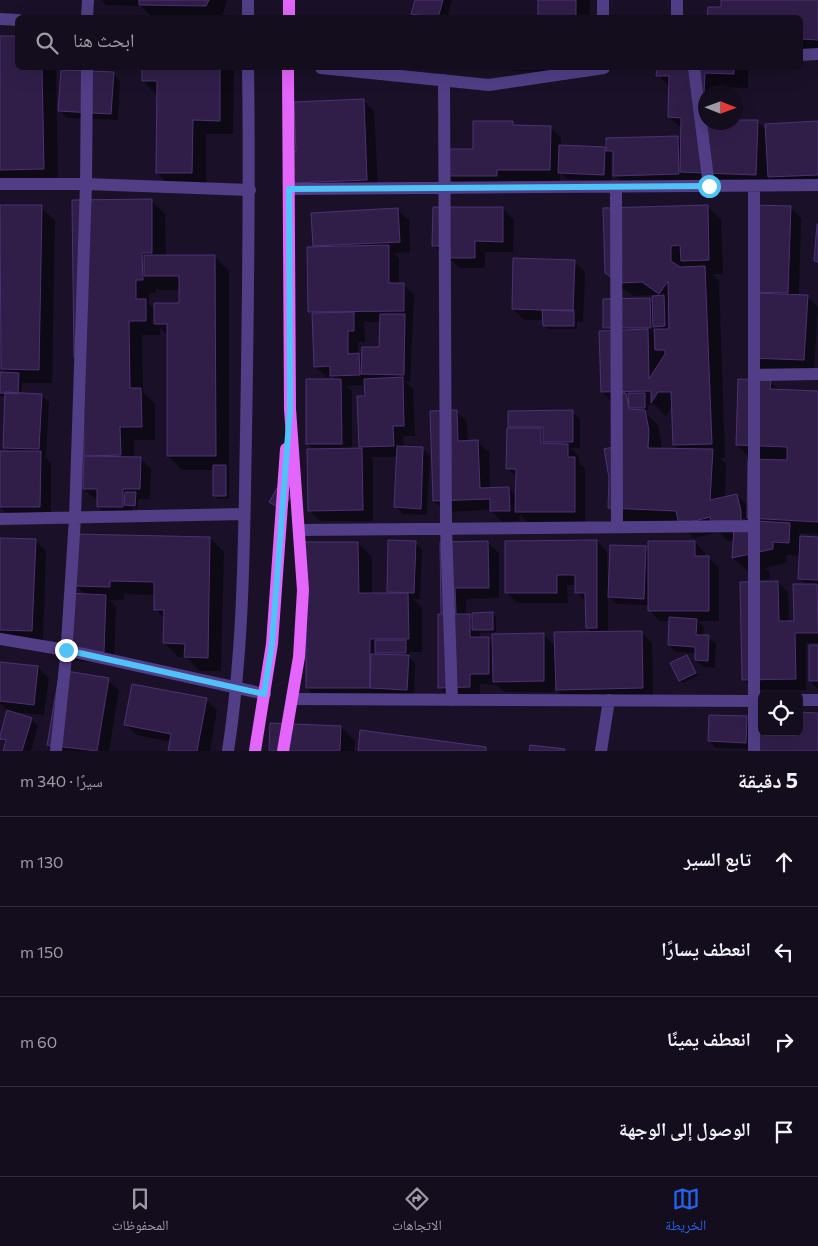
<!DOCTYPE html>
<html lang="ar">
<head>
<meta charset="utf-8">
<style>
  :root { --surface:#140d1e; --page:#1d1627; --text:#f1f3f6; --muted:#9d9ca4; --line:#332d3c; --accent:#2563eb }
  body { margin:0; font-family:Commissioner,"Noto Naskh Arabic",sans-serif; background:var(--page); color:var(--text); direction:rtl }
  .controls { position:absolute; right:15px; bottom:15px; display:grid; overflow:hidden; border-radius:8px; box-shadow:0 5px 20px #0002 }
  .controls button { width:45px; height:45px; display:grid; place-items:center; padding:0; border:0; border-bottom:1px solid var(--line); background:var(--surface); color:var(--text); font:25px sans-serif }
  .compass { position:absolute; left:698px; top:85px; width:45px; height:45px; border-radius:50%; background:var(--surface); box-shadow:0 5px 20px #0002; rotate:91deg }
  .stop { position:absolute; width:15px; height:15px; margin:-11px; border:4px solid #4fc3f7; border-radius:50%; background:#fff }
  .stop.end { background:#4fc3f7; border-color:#fff; box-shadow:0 1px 5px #0008 }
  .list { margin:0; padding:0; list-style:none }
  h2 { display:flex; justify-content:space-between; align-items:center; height:65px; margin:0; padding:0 20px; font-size:21px }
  h2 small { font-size:16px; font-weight:400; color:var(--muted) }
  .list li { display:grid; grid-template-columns:32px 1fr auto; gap:15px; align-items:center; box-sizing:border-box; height:90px; padding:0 20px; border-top:1px solid var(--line) }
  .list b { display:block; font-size:19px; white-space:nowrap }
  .list em { font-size:16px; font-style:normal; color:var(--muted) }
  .icon { flex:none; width:28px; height:28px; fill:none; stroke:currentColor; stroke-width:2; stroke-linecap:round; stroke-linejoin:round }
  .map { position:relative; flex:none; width:818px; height:751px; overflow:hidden; direction:ltr }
  .search { position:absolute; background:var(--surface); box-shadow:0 5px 20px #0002; left:15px; right:15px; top:15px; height:55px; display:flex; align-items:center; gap:12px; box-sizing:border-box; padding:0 18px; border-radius:8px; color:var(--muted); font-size:19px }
  .sheet { height:425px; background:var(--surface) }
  nav { display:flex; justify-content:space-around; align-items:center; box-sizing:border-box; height:70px; border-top:1px solid var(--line); background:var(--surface); font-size:14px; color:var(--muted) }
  nav a { display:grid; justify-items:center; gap:2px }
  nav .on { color:var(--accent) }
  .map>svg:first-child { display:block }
  .shadow { fill:#0007; fill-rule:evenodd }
  .building { fill:#301e49; stroke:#4d3174 }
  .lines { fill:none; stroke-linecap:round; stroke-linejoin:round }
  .minor { stroke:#513e86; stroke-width:12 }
  .major { stroke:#e365f9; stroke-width:12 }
  .route { stroke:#4fc3f7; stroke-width:6 }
</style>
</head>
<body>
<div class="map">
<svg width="818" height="751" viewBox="0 0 818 751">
  <rect width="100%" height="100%" fill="#1a1128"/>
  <path class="shadow" d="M101,0H227L226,5L221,18H153L141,6L106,5Z
    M416,0H452L447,18H416L413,14Z
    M540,0H590V18H539Z
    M722,0H818V50L800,49V18L722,8Z
    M0,37L18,68H56L58,183L0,184Z
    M143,68H234L233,134H206V187H171L157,173L158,96L143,81Z
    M509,68H589V73L512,71Z
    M658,68H748V88L719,87L718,92H706V122H758L767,131L818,122V189L783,191L770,178V189L695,185L689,179V184L626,187L615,176L614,155H612L611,182L567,179L560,173V181H507V187L458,186L447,176L474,151L512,122L517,127H550L561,138V146L605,148L607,151L677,137L682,142V129L669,117L670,88L658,75Z
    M113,74L120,81L118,120L67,118L60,110Z
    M363,100L374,111L378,190L293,183L298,153Z
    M151,200L165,214L166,257H215L229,271V499H218L215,496V470H182L168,456V336L160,327V335H142L143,392L155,404V440H134V458H140L151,469L150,499H138V508H133V518L109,517L98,507L99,499H95L84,489L87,457L86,455ZM156,287L159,290H180V304L155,310L149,304V293H156Z
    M0,206L41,207L55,221L52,383H22L21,394L41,395L49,402L46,456H44L51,463V518L11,517L0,507V451H8L4,447L6,396H0V373L7,374L2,369V355H0Z
    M707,206L721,220L723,274H712L719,281L725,458H720L726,464L725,498L737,495L749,507L753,461L737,445L770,381L780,391L818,392V534L798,533L803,538H818V643H806V690H754L743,680L778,582L788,593L789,622H795L806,585L800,579V556L787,555L786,563L765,568L769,572L770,579L752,580L749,572L733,558L734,541H728L719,532L694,538L680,524L623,521L609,507L616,406L602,392L608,332L604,328L649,300L653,304V295L634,296L620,287L606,273ZM667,302L670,304V330H668ZM654,404L666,416L672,406L674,445L679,450L662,449L658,425L644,411L648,410V405Z
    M753,206L790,207L801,218L799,296H807L818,307L814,370L761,369L750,358Z
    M503,209L514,220L513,252H485V268H460L433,245Z
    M398,210L409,220L410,252L394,253L399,258V285H403L414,295L410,382L405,381L413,389L415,436H403L404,448L423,449L430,456L427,515L403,514L396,507L398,457H370L373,460V521H320L309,510L314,450L308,444L336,380L333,377H326L315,366L313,315L309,312L317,248L314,245ZM364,322H381V348L363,359L358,355V342H365ZM366,385L360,447L363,449L352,450V391L346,386Z
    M574,261L585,272L583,322L577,321V329H547L544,325V320H524L513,309Z
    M456,411L467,422L468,442H478L489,452L490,489H509L517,496V478L508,469L512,429L509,427L572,412L580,419V448H571L579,456V462L585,469V523L527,522L520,515V521L502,522L491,510L445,512L434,501Z
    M291,497L294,500L287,513L274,505Z
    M210,538L224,552L221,671H200L186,657H178L164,642L165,619L155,609V595L124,594V600H109L116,607L114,662L77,661L66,650L86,596L76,585Z
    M0,539L36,541L46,551L43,641L0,640Z
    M597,541L607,552L608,587L646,548L650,551L695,542L705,553V557H708L719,568V621H698L704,627L703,636L708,637L716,644L715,668L703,667L696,660V653L676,652L669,645L670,621H660L649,610V605L616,604L608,595V633L641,632L652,643L653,698L568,700L554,687V692H505L497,685L480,684V698H450L440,687L446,616L442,543H488L499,553V598L466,599V616L474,620L493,614L496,617V632L480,633V638H488L494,644L543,634L556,647L592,633L587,628L586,602L577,592V585H567L568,603H517L506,592Z
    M415,542L422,550L420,599H413L422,608V652H409V657L415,664L414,697L321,702L307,688L358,543L372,557V594H391L388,591Z
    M818,646V688H817L810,681Z
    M687,656L698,676L683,683L680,680Z
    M0,663L38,667L49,678L44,715L11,712L31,719L38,726L31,751H4L6,744L1,738L8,711L0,703Z
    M108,680L119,690L109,751H55L48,744Z
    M206,699L217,710L210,751H169L171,742L137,735L126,725Z
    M747,717L754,724L753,749L716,748L709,741Z
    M341,727L355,741L354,751H270Z"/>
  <path class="building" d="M139,0H209L206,6L139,5Z
    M415,0H443L438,18L411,14Z
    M538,0H576V18H538Z
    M721,0H818V40L800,39V18H707L708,7H721Z
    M0,36H18V68H42L44,169L0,170Z
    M142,68H220V121L193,120L192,173H156L157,81H142Z
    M657,68H734V74L705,73L703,118L706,122H736V120H758L756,175L680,172L681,118L668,117L669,76H656Z
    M61,70L114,72L111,114L58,111Z
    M364,99L367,180L292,183L291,152L296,151L294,102Z
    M473,121H513V125L551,126L550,170H497V176H446V149H473Z
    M818,121V175L768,177L765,124Z
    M678,136L679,174L613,176V151H606V138Z
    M559,145L605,147L604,175L558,173Z
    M152,199V253H142L143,280H136V299H146V321H129L130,388H141L142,427H120L121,455L84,456L83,357H74L72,200Z
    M0,205H42L39,370L1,369Z
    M708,205L709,260L681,261L680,245L671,246V261L680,267L705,266L712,444L673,445L671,392H658L651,403V391L601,392L599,331L648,329L649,379L665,354V350H655L654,329H669L668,281L659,294L642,282L619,283L605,273L603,208Z
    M751,205L791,206L788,293L749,292Z
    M433,207H503V242L475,241V258H448L449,246H432Z
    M398,208L400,242L313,246L311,213Z
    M817,224H818V262L814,261Z
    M389,245V283H404V311L308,312L307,247Z
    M144,255H215L216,456H167V324H154V303H179V276H144Z
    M513,258L575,260L573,311L512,309Z
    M751,293L808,295L804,360L749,358Z
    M664,295L665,326L653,327L652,296Z
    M650,298L651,328H603V299Z
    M542,310H574V326H543Z
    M354,312V331H348V354L359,353L360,375L330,376V366L314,367L312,313Z
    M380,314H405L404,375L361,374L362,347H379Z
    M0,372L19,373L18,394L0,393Z
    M403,377L404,426H393L394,446L359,447L357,396H365L364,379Z
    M306,379H341L342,444H306Z
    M738,379L771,380L770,389L818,391V522L747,518L748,459L787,460V447L736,445Z
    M5,392L42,394L39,449L3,448Z
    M616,392L626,393L629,409L645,410L649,430L648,448L713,449L710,500L737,494L741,511V520L790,523L789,543L773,542V549L732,558L734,528L712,527L710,517L679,525L676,511L608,508L609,478L604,449L613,447Z
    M628,393H645V408H629Z
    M457,410L458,441L478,440L480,488L509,487L510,511H490V499L433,501L430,411Z
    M573,410V442H543V427H508V411Z
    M507,428H541V443L568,444V457H575V512H515L516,469H506Z
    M397,446L423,447L421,509L394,507Z
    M362,448L363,510L308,511L307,449Z
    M0,451H41L40,507H0Z
    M84,456L141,457L140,489H123V507H97V489H83Z
    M213,465H226V496H213Z
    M277,488L291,496L283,510L269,502Z
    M125,492H136L135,506L124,505Z
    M76,534L210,537L208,658L184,657L185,644L163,643L164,610H154V582L110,581V587L75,586Z
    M800,536L818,537V580L798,579Z
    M0,538L36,539L32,631L0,630Z
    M388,540L416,541L414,593L387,592Z
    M597,540V628H586L585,593H575V575H557V593H505V541Z
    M488,541L489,588H455L456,613H441L440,542Z
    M648,541H695V556H709V611H648Z
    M299,542H358L359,593H408L409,639H370V688H306V596Z
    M610,545L646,546L644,599L608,597Z
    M778,581L779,621H794L793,584H817L818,633H795L796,679L742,680L740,582Z
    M67,593L106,595L104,652L65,651Z
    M493,612V630H472V613Z
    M438,614H470V637H489V674H470V687L438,688Z
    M669,617L697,619L696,635H709L708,661L695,660V647L668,645Z
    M642,631L643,688L556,690L554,632Z
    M544,633V681L493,682L492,634Z
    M375,640H406V653H375Z
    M809,645H818V681H809Z
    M371,654L409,655L407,690L370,688Z
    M687,655L696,673L679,681L670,663Z
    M0,662L38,666L34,705L0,701Z
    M60,670L109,678L97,751L47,745Z
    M132,684L207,698L197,751H168L171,734L124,725Z
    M7,710L32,718L22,751H3L6,740L0,739V736Z
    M758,712H762V732H799V712L818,713V751H758Z
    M709,715L747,716L746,743L708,741Z
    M270,723L341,726L340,751H269Z
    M360,730L486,747V751H358Z
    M530,745L565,749V751H529Z"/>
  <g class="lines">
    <path class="minor" d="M677,0V18
      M87,18L88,0
      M248,18V0
      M603,18V0
      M0,19L18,20
      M800,55L818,54
      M321,68L489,85L604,68
      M694,68L709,186
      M444,80L446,528L452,700
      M0,184H86L250,190
      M754,186V751
      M616,187L617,527
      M289,189L818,185
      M754,375L818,374
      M0,519L244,514
      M299,530L754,526
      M0,639L66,650L265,694
      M293,699L762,701
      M799,700H818
      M56,751L66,657L75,518L86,184L87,68
      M228,751C244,646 244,540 246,434C248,312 250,190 248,68
      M601,751L609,700"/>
    <path class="major" d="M289,18V0
      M255,751L272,644L286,449
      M283,751L299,657L303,590L290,409L288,68"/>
  </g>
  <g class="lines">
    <path class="route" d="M66,650L264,694L272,644L290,409L289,189L709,186"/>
  </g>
</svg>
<div class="controls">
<button><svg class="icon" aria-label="locate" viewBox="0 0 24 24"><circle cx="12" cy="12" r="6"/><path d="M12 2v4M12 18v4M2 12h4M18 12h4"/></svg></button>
</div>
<svg class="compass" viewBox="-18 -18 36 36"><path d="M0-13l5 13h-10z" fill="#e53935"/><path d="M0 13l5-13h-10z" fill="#9d9ca4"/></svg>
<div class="stop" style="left:709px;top:186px"></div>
<div class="stop end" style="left:66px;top:650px"></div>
<div class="search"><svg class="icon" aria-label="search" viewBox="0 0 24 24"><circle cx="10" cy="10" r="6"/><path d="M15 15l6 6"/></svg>ابحث هنا</div>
</div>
<section class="sheet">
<h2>5 دقيقة<small>سيرًا · 340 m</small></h2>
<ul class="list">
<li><svg class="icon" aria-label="ahead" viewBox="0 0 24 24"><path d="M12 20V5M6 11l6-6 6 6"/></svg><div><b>تابع السير</b></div><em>130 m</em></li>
<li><svg class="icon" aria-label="left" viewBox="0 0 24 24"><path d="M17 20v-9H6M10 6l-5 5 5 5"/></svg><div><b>انعطف يسارًا</b></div><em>150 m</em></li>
<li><svg class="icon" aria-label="right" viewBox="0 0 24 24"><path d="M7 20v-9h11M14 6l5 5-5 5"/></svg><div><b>انعطف يمينًا</b></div><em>60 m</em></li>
<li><svg class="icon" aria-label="arrive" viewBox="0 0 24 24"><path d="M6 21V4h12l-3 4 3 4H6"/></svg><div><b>الوصول إلى الوجهة</b></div></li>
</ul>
</section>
<nav>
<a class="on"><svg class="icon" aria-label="map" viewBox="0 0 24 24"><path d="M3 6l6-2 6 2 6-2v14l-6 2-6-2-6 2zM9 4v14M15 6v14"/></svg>الخريطة</a>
<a><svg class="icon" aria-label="directions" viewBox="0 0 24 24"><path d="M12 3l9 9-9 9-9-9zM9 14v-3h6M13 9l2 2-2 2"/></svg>الاتجاهات</a>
<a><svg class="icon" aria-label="saved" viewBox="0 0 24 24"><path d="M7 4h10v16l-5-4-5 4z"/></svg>المحفوظات</a>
</nav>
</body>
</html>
